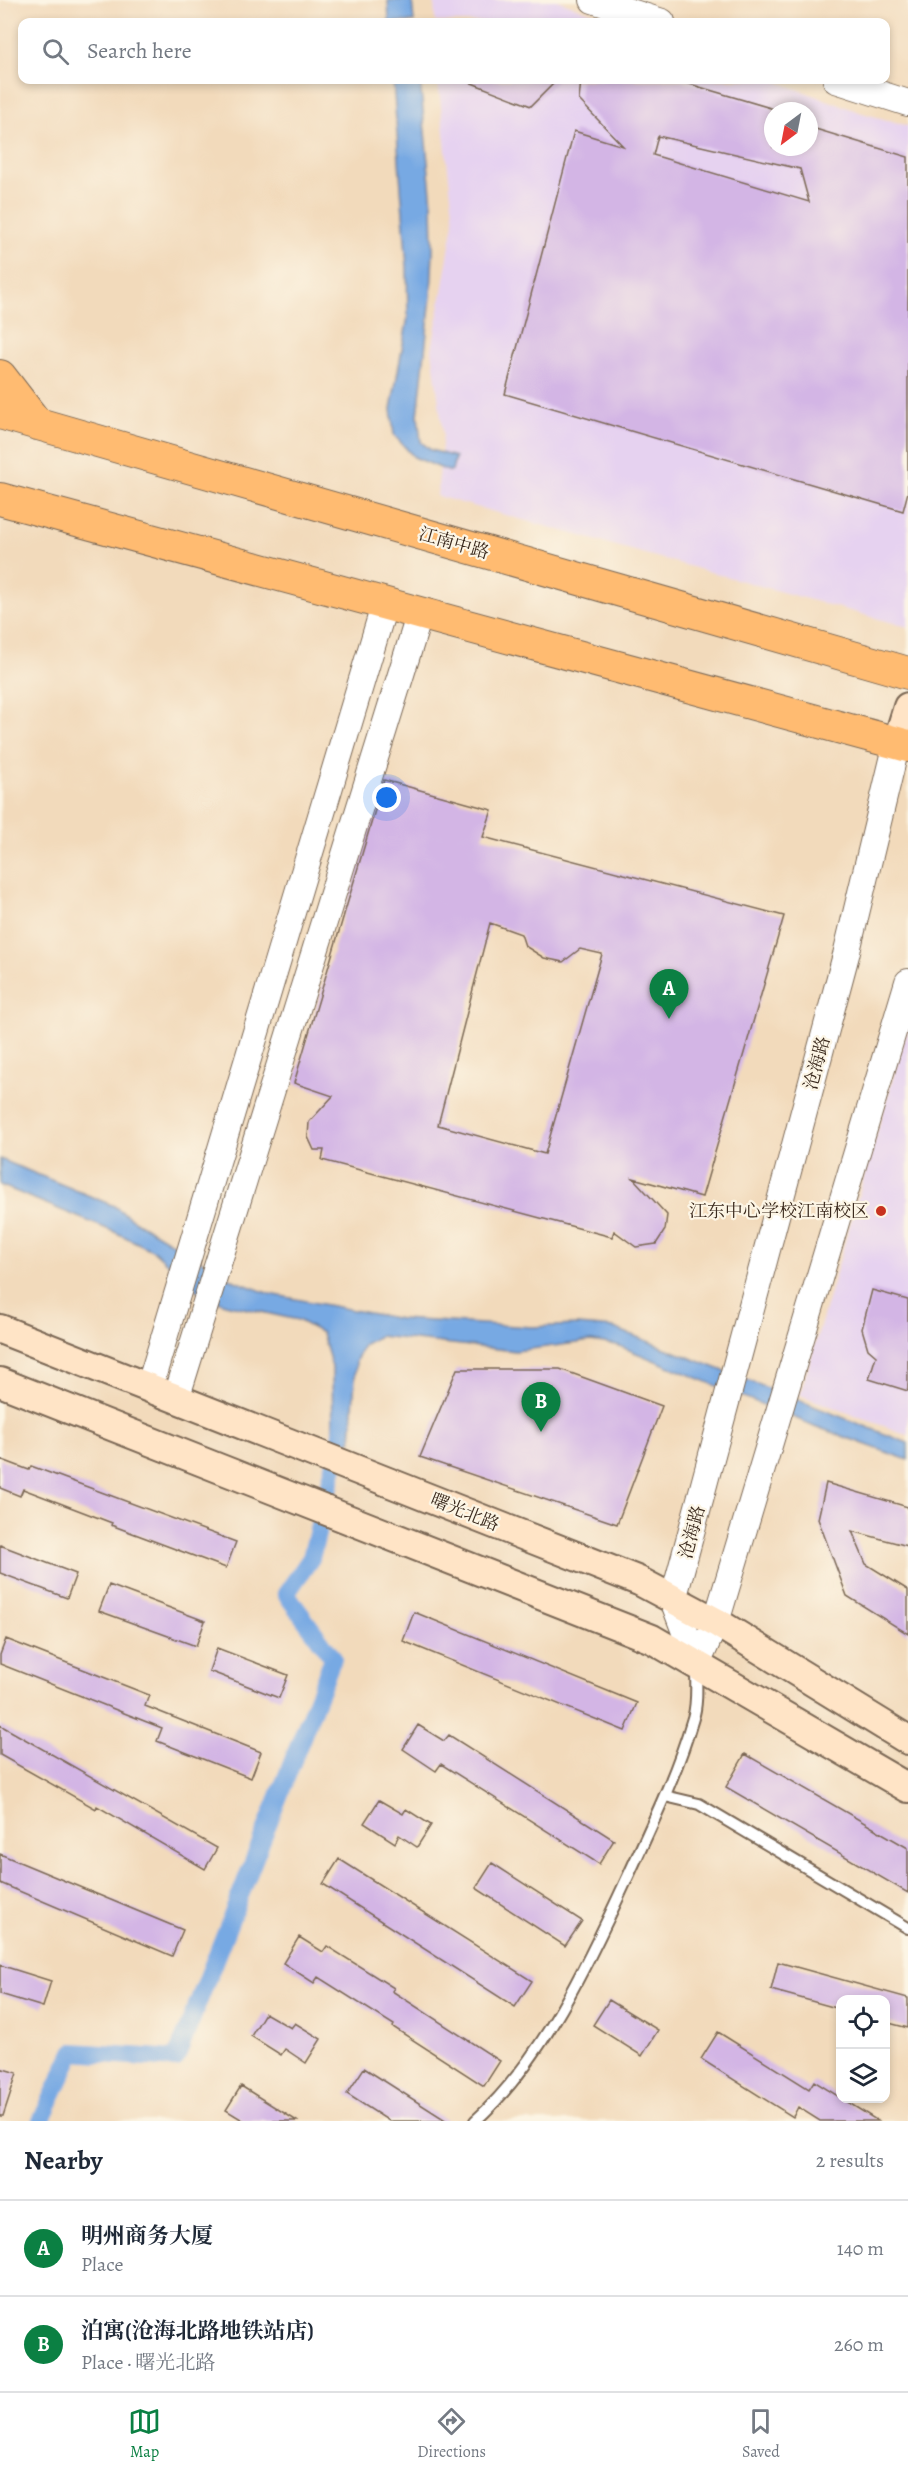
<!DOCTYPE html>
<html lang="en">
<head>
<meta charset="utf-8">
<style>
  :root { --surface:#fff; --page:#f6f6f7; --text:#1f2937; --muted:#747a83; --line:#e0e1e3; --accent:#0b8043 }
  body { margin:0; font-family:Alegreya,"Noto Serif SC",serif; background:var(--page); color:var(--text) }
  .controls { position:absolute; right:18px; bottom:18px; display:grid; overflow:hidden; border-radius:12px; box-shadow:0 3px 9px #0003 }
  .controls button { width:54px; height:54px; display:grid; place-items:center; padding:0; border:0; border-bottom:2px solid var(--line); background:var(--surface); color:var(--text); font:30px sans-serif }
  .compass { position:absolute; left:764px; top:102px; width:54px; height:54px; border-radius:50%; background:var(--surface); box-shadow:0 3px 9px #0003; rotate:212deg }
  .you { position:absolute; left:387px; top:798px; width:21px; height:21px; margin:-15px; border:4px solid #fff; border-radius:50%; background:#1a73e8; box-shadow:0 0 0 9px #1a73e833 }
  .badge { display:grid; place-items:center; width:39px; height:39px; border-radius:50%; background:var(--accent); color:#fff; font-size:20px; font-weight:700 }
  .pin { position:absolute; translate:-50% -50px; filter:drop-shadow(0 2px 3px #0008) }
  .pin::after { content:''; position:absolute; top:32px; width:21px; height:18px; background:inherit; clip-path:polygon(0 0,100% 0,50% 100%) }
  .list { margin:0; padding:0; list-style:none }
  h2 { display:flex; justify-content:space-between; align-items:center; height:78px; margin:0; padding:0 24px; font-size:26px }
  h2 small { font-size:20px; font-weight:400; color:var(--muted) }
  .list li { display:grid; grid-template-columns:39px 1fr auto; gap:18px; align-items:center; box-sizing:border-box; height:96px; padding:0 24px; border-top:2px solid var(--line) }
  .list b { display:block; font-size:22px; white-space:nowrap }
  .list p { margin:0; font-size:20px; white-space:nowrap; color:var(--muted) }
  .list em { font-size:20px; font-style:normal; color:var(--muted) }
  .icon { flex:none; width:33px; height:33px; fill:none; stroke:currentColor; stroke-width:2; stroke-linecap:round; stroke-linejoin:round }
  .map { position:relative; flex:none; width:908px; height:2121px; overflow:hidden }
  .search { position:absolute; background:var(--surface); box-shadow:0 3px 9px #0003; left:18px; right:18px; top:18px; height:66px; display:flex; align-items:center; gap:15px; box-sizing:border-box; padding:0 21px; border-radius:12px; color:var(--muted); font-size:22px }
  .sheet { height:270px; background:var(--surface) }
  nav { display:flex; justify-content:space-around; align-items:center; box-sizing:border-box; height:84px; border-top:2px solid var(--line); background:var(--surface); font-size:16px; color:var(--muted) }
  nav a { display:grid; justify-items:center; gap:3px }
  nav .on { color:var(--accent) }
  .map>svg:first-child { display:block }
  .built { fill:#e6d2f0; fill-rule:evenodd }
  .water { fill:#77a9e3; stroke:#596a80; stroke-width:1.5 }
  .lines { fill:none; stroke-linecap:round; stroke-linejoin:round }
  .canal { stroke:#77a9e3; stroke-width:18 }
  .building { fill:#d3b5e5; fill-rule:evenodd }
  .service-casing { stroke:#7b6855; stroke-width:14 }
  .tertiary-casing { stroke:#7b6855; stroke-width:28 }
  .secondary-casing { stroke:#7b6855; stroke-width:32 }
  .primary-casing { stroke:#7b6855; stroke-width:34 }
  .service { stroke:#fff; stroke-width:10 }
  .tertiary { stroke:#fff; stroke-width:26 }
  .secondary { stroke:#ffe4c6; stroke-width:28 }
  .primary { stroke:#ffbb71; stroke-width:32 }
  .poi-dot { fill:#c8321e; stroke:#fcf5e5; stroke-width:2 }
  .labels { text-anchor:middle; stroke-width:4.5; stroke-linejoin:round; paint-order:stroke }
  .street-label { font-size:18px; fill:#3b2a1e; stroke:#fcf5e5 }
  .poi-label { font-size:18px; fill:#3b2a1e; stroke:#fcf5e5; text-anchor:end }
</style>
</head>
<body>
<div class="map">
<svg width="908" height="2121" viewBox="0 0 908 2121">
  <rect width="100%" height="100%" fill="#fcf5e5"/>
  <filter id="ink" filterUnits="userSpaceOnUse"><feTurbulence type="fractalNoise" baseFrequency=".0167" numOctaves="2"/><feDisplacementMap in="SourceGraphic" scale="12" xChannelSelector="R" yChannelSelector="G"/><feConvolveMatrix kernelMatrix="1 2 1 2 8 2 1 2 1" color-interpolation-filters="sRGB"/></filter>
  <filter id="wash" filterUnits="userSpaceOnUse"><feTurbulence type="fractalNoise" baseFrequency=".008" numOctaves="4" result="noise"/><feDisplacementMap in="SourceGraphic" scale="24" xChannelSelector="R" yChannelSelector="G"/><feGaussianBlur stdDeviation="1.35" result="paint"/><feColorMatrix in="noise" values="0 0 0 0 0 0 0 0 0 0 0 0 0 0 0 0 0 1.4 0 .05"/><feComposite in="paint" operator="in"/></filter>
  <g filter="url(#wash)">
    <rect width="100%" height="100%" fill="#f2dabb"/>
    <path class="built" d="M434,0H557L617,22H435Z
      M438,80H772L862,113L908,126V627L437,496L443,434L432,350L454,222ZM773,111H809V147H773Z
      M908,1027V1435L800,1395Z"/>
    <path class="water" d="M388,0H412L414,22H389Z
      M393,80H420L432,204L433,250L431,296L418,416L421,442L431,450L455,457L452,471H448L414,457L394,435L391,409L408,317L407,267Z
      M0,1159L114,1206L132,1219L235,1281L270,1294L400,1319L532,1327L578,1325L614,1328L908,1443V1460L817,1427L617,1345L591,1341L516,1351L379,1336L363,1345L356,1361L351,1441L333,1435L332,1367L322,1333L298,1320L225,1304L201,1294L154,1251L117,1233L0,1185Z"/>
    <g class="lines">
      <path class="canal" d="M41,2121L73,2052L176,2059L333,1658L286,1594L311,1558L340,1442L343,1414"/>
    </g>
    <g id="blocks">
      <path class="building" d="M464,80H557L531,106Z
        M581,80H676L774,109L771,111L773,112V147H809V127L908,157V492L903,511L505,394L574,131L623,146L579,100ZM658,136L800,169L809,202L653,155Z
        M384,780L492,810L483,837L784,916L702,1197L633,1178L667,1215L665,1230L656,1244L636,1247L614,1231L612,1237L322,1160L324,1150H314L308,1137L309,1122L333,1096L294,1083ZM490,923L521,934L525,946L544,958L563,962L580,949L602,954L545,1154L438,1125Z
        M872,1290L908,1300V1391L869,1379L876,1356L868,1349L862,1329Z
        M457,1369H560L662,1406L617,1524L420,1457Z
        M0,1459L29,1470L31,1466L236,1542L226,1568L111,1525L112,1523L23,1489L20,1496L0,1488Z
        M826,1483L908,1507V1546L852,1531L866,1564L908,1590V1634L847,1596L818,1519Z
        M0,1545L76,1574L67,1598L0,1573Z
        M109,1585L205,1621L196,1646L99,1611Z
        M414,1612L637,1703L625,1731L403,1641Z
        M6,1639L149,1695L145,1706L261,1752L251,1778L157,1741L162,1728L0,1664V1655Z
        M217,1648L288,1675L279,1698L209,1671Z
        M0,1725L217,1848L205,1869L97,1806L96,1809L0,1755Z
        M418,1725L444,1741L449,1735L614,1840L599,1864L441,1764L436,1771L403,1749Z
        M745,1754L908,1848V1893L726,1787Z
        M379,1800L403,1814L406,1809L431,1825L417,1847L399,1835L395,1843L364,1823Z
        M0,1854L183,1930L172,1956L0,1883Z
        M339,1859L532,1981L515,2007L323,1884Z
        M492,1863L582,1921L565,1946L476,1888Z
        M299,1937L323,1952L327,1946L394,1988L392,1991L500,2061L484,2086L393,2027L394,2025L318,1977L314,1983L283,1963Z
        M778,1962L908,1998V2028L885,2022V2000H840V2009L771,1990Z
        M0,1965L51,1981L43,2007L0,1994Z
        M609,2000L658,2030L642,2056L593,2025Z
        M265,2013L291,2028L295,2023L321,2039L306,2063L285,2049L281,2055L251,2036Z
        M718,2032L809,2089L814,2081L878,2121H820L798,2107L793,2117L701,2059Z
        M0,2068L17,2073L3,2116H0Z
        M364,2068L447,2121H389L347,2094Z
        M241,2086L297,2121H244L226,2110Z"/>
    </g>
  </g>
  <g filter="url(#ink)">
    <use href="#blocks" fill-opacity="0" stroke="#7b6855" stroke-width="1.5"/>
    <g class="lines">
      <g class="service-casing">
        <path id="service" d="M665,1796L699,1804L908,1928
          M475,2121C545,2059 592,1954 631,1870C654,1820 678,1770 693,1718C698,1703 696,1683 696,1668"/>
      </g>
      <g class="tertiary-casing">
        <path id="tertiary" d="M593,0L662,22
          M836,80L908,103
          M149,1388L385,603
          M176,1399L420,613
          M697,1664L673,1600L846,955L897,743
          M697,1664L716,1622L908,982"/>
      </g>
      <g class="secondary-casing">
        <path id="secondary" d="M897,743L908,707
          M0,1329L639,1581L716,1622L908,1740
          M0,1382L652,1639L908,1788"/>
      </g>
      <g class="primary-casing">
        <path id="primary" d="M0,376L37,424
          M0,413L908,673
          M0,499L908,746"/>
      </g>
      <use href="#service" class="service"/>
      <use href="#tertiary" class="tertiary"/>
      <use href="#secondary" class="secondary"/>
      <use href="#primary" class="primary"/>
    </g>
  </g>
  <circle class="poi-dot" cx="881" cy="1211" r="6"/>
  <g class="labels">
    <g class="street-label">
      <text transform="translate(454 543) rotate(16)" y="6">江南中路</text>
      <text transform="translate(817 1063) rotate(-75)" y="6">沧海路</text>
      <text transform="translate(465 1512) rotate(22)" y="6">曙光北路</text>
      <text transform="translate(692 1532) rotate(-75)" y="6">沧海路</text>
    </g>
    <g class="poi-label">
      <text x="869" y="1217">江东中心学校江南校区</text>
    </g>
  </g>
</svg>
<div class="controls">
<button><svg class="icon" aria-label="locate" viewBox="0 0 24 24"><circle cx="12" cy="12" r="6"/><path d="M12 2v4M12 18v4M2 12h4M18 12h4"/></svg></button>
<button><svg class="icon" aria-label="layers" viewBox="0 0 24 24"><path d="M12 4l9 5-9 5-9-5zM3 14l9 5 9-5"/></svg></button>
</div>
<svg class="compass" viewBox="-18 -18 36 36"><path d="M0-13l5 13h-10z" fill="#e53935"/><path d="M0 13l5-13h-10z" fill="#747a83"/></svg>
<div class="you"></div>
<div class="pin badge" style="left:669px;top:1019px">A</div>
<div class="pin badge" style="left:541px;top:1432px">B</div>
<div class="search"><svg class="icon" aria-label="search" viewBox="0 0 24 24"><circle cx="10" cy="10" r="6"/><path d="M15 15l6 6"/></svg>Search here</div>
</div>
<section class="sheet">
<h2>Nearby<small>2 results</small></h2>
<ul class="list">
<li><span class="badge">A</span><div><b>明州商务大厦</b><p>Place</p></div><em>140 m</em></li>
<li><span class="badge">B</span><div><b>泊寓(沧海北路地铁站店)</b><p>Place · 曙光北路</p></div><em>260 m</em></li>
</ul>
</section>
<nav>
<a class="on"><svg class="icon" aria-label="map" viewBox="0 0 24 24"><path d="M3 6l6-2 6 2 6-2v14l-6 2-6-2-6 2zM9 4v14M15 6v14"/></svg>Map</a>
<a><svg class="icon" aria-label="directions" viewBox="0 0 24 24"><path d="M12 3l9 9-9 9-9-9zM9 14v-3h6M13 9l2 2-2 2"/></svg>Directions</a>
<a><svg class="icon" aria-label="saved" viewBox="0 0 24 24"><path d="M7 4h10v16l-5-4-5 4z"/></svg>Saved</a>
</nav>
</body>
</html>
